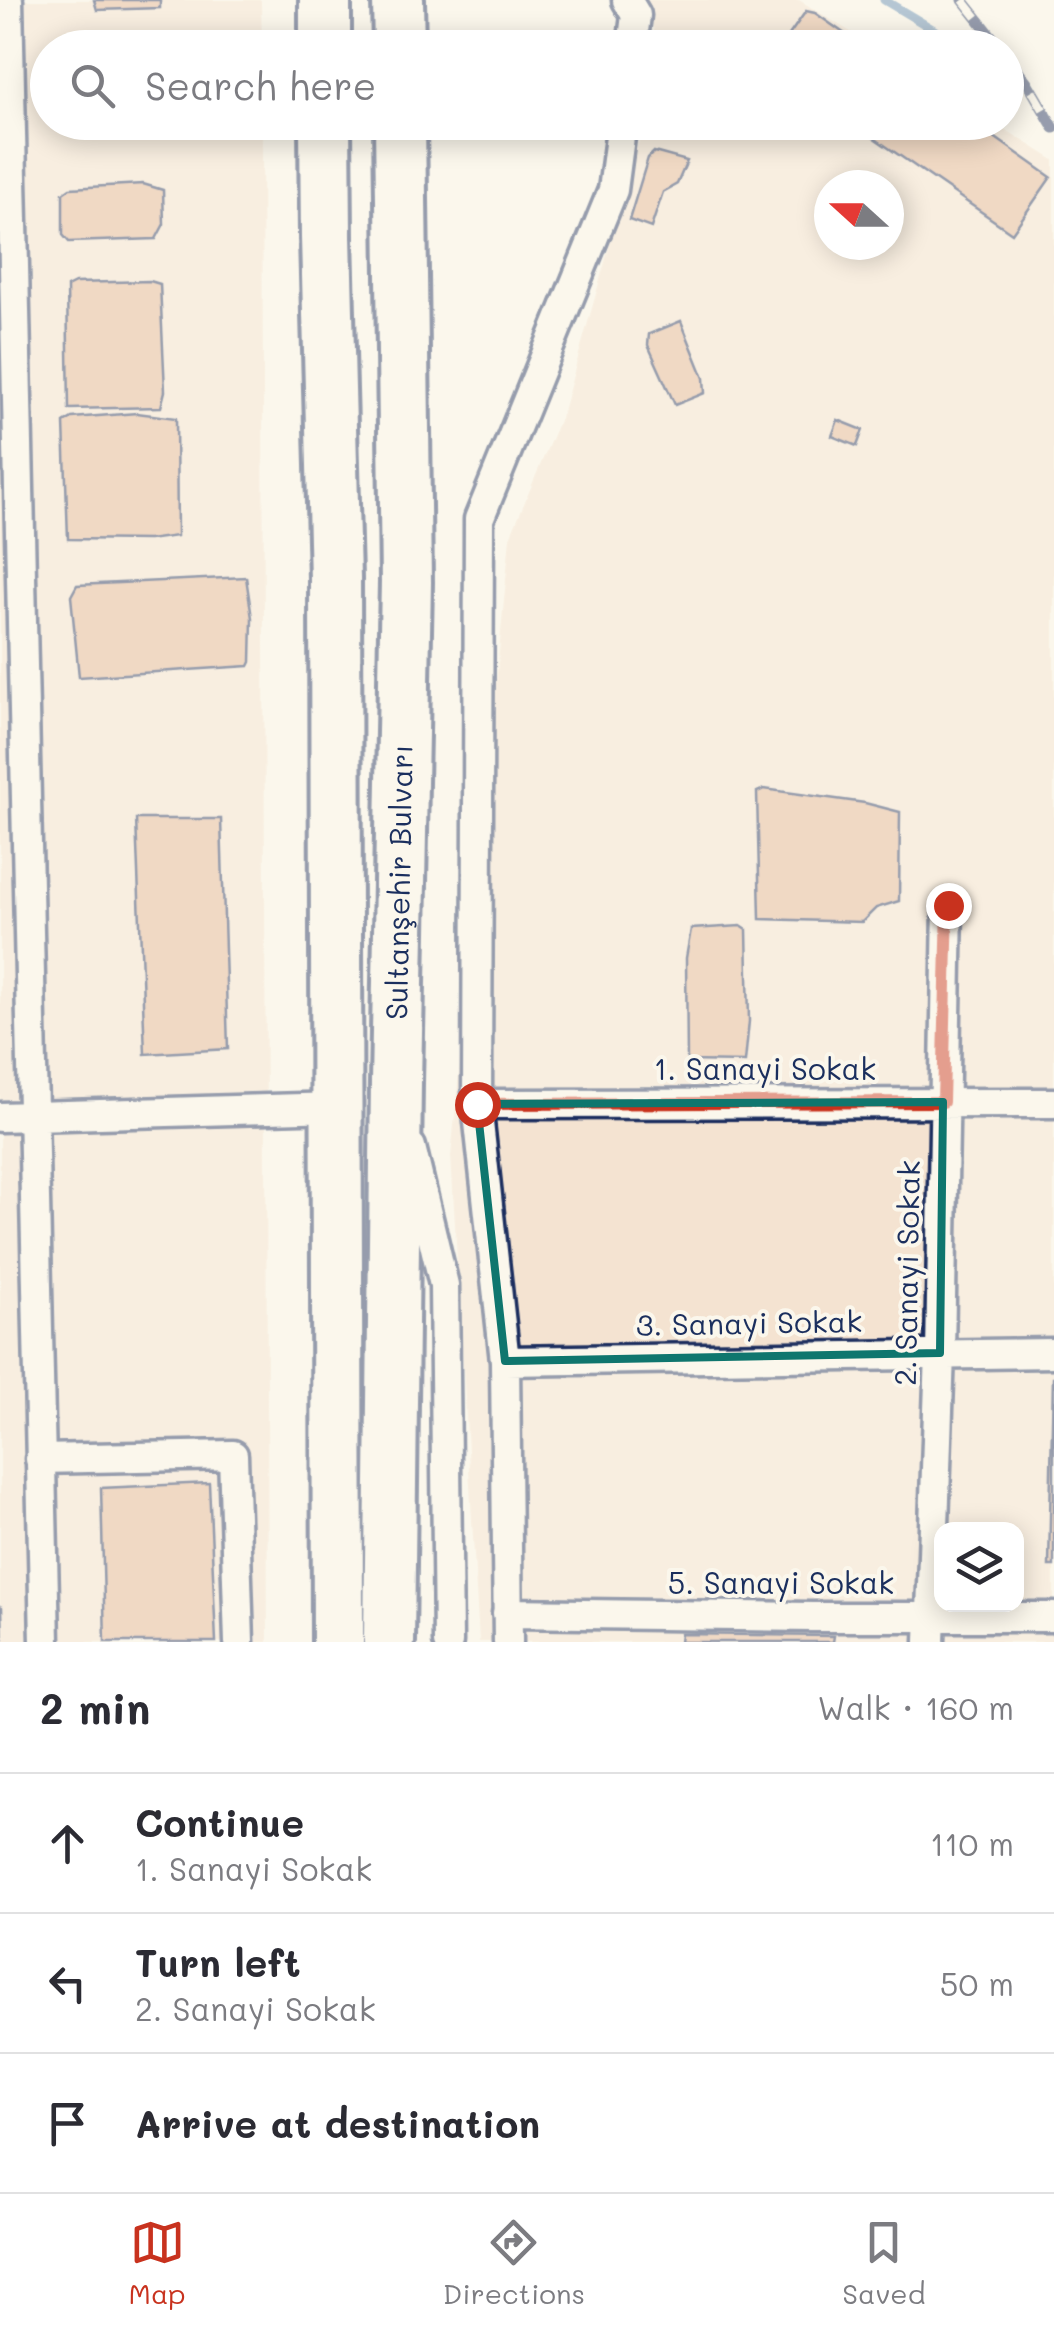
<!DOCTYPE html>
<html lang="en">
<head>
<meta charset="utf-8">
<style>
  :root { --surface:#fff; --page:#f2f2f3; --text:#2b2b33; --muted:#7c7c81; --line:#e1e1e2; --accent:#c8321e }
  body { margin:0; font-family:Mali,sans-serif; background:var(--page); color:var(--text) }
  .controls { position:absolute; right:30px; bottom:30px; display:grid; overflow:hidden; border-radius:20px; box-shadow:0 5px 25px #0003 }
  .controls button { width:90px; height:90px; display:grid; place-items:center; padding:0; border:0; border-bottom:2px solid var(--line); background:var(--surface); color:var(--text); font:50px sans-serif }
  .compass { position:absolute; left:814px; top:170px; width:90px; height:90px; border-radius:50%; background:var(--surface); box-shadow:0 5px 25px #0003; rotate:291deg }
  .stop { position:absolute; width:30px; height:30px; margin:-22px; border:8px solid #c8321e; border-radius:50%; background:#fff }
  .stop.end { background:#c8321e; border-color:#fff; box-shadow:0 2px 10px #0008 }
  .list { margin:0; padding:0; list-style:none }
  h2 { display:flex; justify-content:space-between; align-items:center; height:130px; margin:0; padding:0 40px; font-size:42px }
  h2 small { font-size:32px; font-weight:400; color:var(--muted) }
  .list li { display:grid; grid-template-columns:65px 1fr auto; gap:30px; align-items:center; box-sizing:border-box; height:140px; padding:0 40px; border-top:2px solid var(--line) }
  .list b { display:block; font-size:38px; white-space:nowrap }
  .list p { margin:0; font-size:32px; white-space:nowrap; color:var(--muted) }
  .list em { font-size:32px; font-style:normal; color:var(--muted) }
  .icon { flex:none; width:55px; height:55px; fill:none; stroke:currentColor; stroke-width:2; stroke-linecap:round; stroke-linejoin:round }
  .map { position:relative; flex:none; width:1054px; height:1642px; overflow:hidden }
  .search { position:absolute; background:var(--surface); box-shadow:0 5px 25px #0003; left:30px; right:30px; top:30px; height:110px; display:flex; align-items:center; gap:25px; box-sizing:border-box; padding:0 35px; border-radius:55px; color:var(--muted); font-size:38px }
  .sheet { height:550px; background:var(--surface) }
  nav { display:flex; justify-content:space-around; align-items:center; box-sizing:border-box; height:140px; border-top:2px solid var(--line); background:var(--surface); font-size:28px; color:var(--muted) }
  nav a { display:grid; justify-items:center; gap:5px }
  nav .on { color:var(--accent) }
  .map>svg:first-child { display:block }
  .built { fill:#f4e3d1; fill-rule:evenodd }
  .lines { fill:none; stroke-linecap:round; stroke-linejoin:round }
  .stream { stroke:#608bb4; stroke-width:9 }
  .building { fill:#e2b393; stroke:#1b2f5e; stroke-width:2.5 }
  .street-casing { stroke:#1b2f5e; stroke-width:35 }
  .highway-casing { stroke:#1b2f5e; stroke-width:58 }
  .street { stroke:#fbf7ec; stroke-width:28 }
  .highway { stroke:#fbf7ec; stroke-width:50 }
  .rail-casing { stroke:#1b2f5e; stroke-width:11 }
  .rail { stroke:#fbf7ec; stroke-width:8; stroke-dasharray:22; stroke-linecap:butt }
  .route { stroke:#c8321e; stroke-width:12 }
  .marked { fill:none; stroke:#0f766e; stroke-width:8; stroke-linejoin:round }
  .labels { text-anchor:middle; stroke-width:8; stroke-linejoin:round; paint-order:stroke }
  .street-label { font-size:30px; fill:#1b2f5e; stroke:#fbf7ec }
</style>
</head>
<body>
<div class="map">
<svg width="1054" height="1642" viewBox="0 0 1054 1642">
  <rect width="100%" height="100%" fill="#fbf7ec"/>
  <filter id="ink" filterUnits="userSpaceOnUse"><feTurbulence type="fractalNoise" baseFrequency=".01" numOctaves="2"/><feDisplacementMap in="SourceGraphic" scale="20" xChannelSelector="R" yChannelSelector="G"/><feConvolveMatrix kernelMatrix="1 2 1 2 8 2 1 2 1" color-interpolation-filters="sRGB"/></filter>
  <g filter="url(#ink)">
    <path class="built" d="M0,0H261L262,47L48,48V122L262,123L268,1642H0Z
      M646,0H799L875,47H658Z
      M644,123H995L1054,160V1642H479L451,1156L510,537L563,411ZM829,185H889V245H829ZM942,1530H1016V1604H942Z"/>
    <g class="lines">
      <path class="stream" d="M884,0L951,40"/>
    </g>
    <path class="building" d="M94,0H160V8L97,10Z
      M806,11L815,13L865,48H780Z
      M851,122H973L1051,177L1012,233Z
      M654,152L687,161L677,184L663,192L651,228L629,220L648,158Z
      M143,184L163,190L164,224L156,239L69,242L63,235V193L70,188Z
      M150,281L160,284L165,391L161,407L69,409L67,287L75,283Z
      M681,321L704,378L705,393L675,405L648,345L649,334Z
      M137,413L176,418L177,536L148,540L68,539L64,423L72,418Z
      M838,420L863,430L857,446L832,436Z
      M246,577L252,618L251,662L249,666L79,677L71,596L77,585Z
      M764,789L865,803L900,812L899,901L876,908L862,922L760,919L757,792Z
      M136,819H221L228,1049L145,1054Z
      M741,926L747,930L749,1021L745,1062L687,1061L686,958L691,929Z
      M1053,1377H1054V1566H1049Z
      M209,1483L216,1642H105L101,1488Z
      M0,1606L2,1607L3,1642H0Z
      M681,1634L834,1636L833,1642H680Z"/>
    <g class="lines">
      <g class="street-casing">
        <path id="street" d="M8,0L45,1642
          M627,0L636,15L632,48
          M477,1104L1054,1103
          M0,1117L336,1107
          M411,1147L444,1285L448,1642
          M505,1361L1054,1353
          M40,1459L233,1455L239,1642
          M507,1613L813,1617H1054
          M508,1642L505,1361L477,1104L479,519L613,190L622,122
          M930,1642L940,1353L948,905"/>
      </g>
      <g class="highway-casing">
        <g id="highway">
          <path d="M325,0V48"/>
          <path d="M398,0L399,48"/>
          <path d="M325,122L326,237L335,579L338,1642"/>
          <path id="s1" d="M389,1642L396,1083L406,582L400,122"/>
        </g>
      </g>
      <use href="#street" class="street"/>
      <use href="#highway" class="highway"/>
      <g class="rail-casing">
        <path id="rail" d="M963,0L1001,48
          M1006,55L1027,82L1054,128"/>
      </g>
      <use href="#rail" class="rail"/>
    </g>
  </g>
  <g class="lines" filter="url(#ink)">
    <path class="route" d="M477,1104L943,1102L948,905"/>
  </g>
  <path d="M0 0H1054V1642H0ZM943,1102L940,1353L505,1361L477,1104Z" fill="#fbf7ec" fill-opacity=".55" fill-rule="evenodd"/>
  <path class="marked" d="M943,1102L940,1353L505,1361L477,1104Z"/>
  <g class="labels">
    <g class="street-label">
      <text dy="10" stroke="none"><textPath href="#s1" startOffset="760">Sultanşehir Bulvarı</textPath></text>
      <text x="765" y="1080">1. Sanayi Sokak</text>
      <text transform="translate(908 1273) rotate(-89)" y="10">2. Sanayi Sokak</text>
      <text transform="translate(749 1324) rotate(-1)" y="10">3. Sanayi Sokak</text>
      <text x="781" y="1594">5. Sanayi Sokak</text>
    </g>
  </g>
</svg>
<div class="controls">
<button><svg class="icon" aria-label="layers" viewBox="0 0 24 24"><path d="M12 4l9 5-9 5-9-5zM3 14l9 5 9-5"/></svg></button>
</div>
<svg class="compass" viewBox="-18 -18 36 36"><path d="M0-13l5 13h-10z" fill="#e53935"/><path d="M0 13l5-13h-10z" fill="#7c7c81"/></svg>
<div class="stop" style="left:477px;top:1104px"></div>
<div class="stop end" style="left:948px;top:905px"></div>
<div class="search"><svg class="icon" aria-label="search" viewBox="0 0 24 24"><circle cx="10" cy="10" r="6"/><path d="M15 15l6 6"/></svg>Search here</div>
</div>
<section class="sheet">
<h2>2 min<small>Walk · 160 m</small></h2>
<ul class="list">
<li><svg class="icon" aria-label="ahead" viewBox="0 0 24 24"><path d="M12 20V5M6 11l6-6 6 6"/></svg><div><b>Continue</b><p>1. Sanayi Sokak</p></div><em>110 m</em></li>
<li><svg class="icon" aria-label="left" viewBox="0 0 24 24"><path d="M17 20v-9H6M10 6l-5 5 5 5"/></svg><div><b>Turn left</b><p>2. Sanayi Sokak</p></div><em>50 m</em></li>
<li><svg class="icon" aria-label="arrive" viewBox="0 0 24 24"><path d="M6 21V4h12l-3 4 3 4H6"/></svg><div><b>Arrive at destination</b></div></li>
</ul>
</section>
<nav>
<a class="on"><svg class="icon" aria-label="map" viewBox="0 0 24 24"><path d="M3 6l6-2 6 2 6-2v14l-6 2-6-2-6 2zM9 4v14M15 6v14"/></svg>Map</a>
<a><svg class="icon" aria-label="directions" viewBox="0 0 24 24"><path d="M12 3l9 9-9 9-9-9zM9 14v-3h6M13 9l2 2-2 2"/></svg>Directions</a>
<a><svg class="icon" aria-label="saved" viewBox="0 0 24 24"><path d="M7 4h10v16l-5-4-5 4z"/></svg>Saved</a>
</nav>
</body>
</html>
